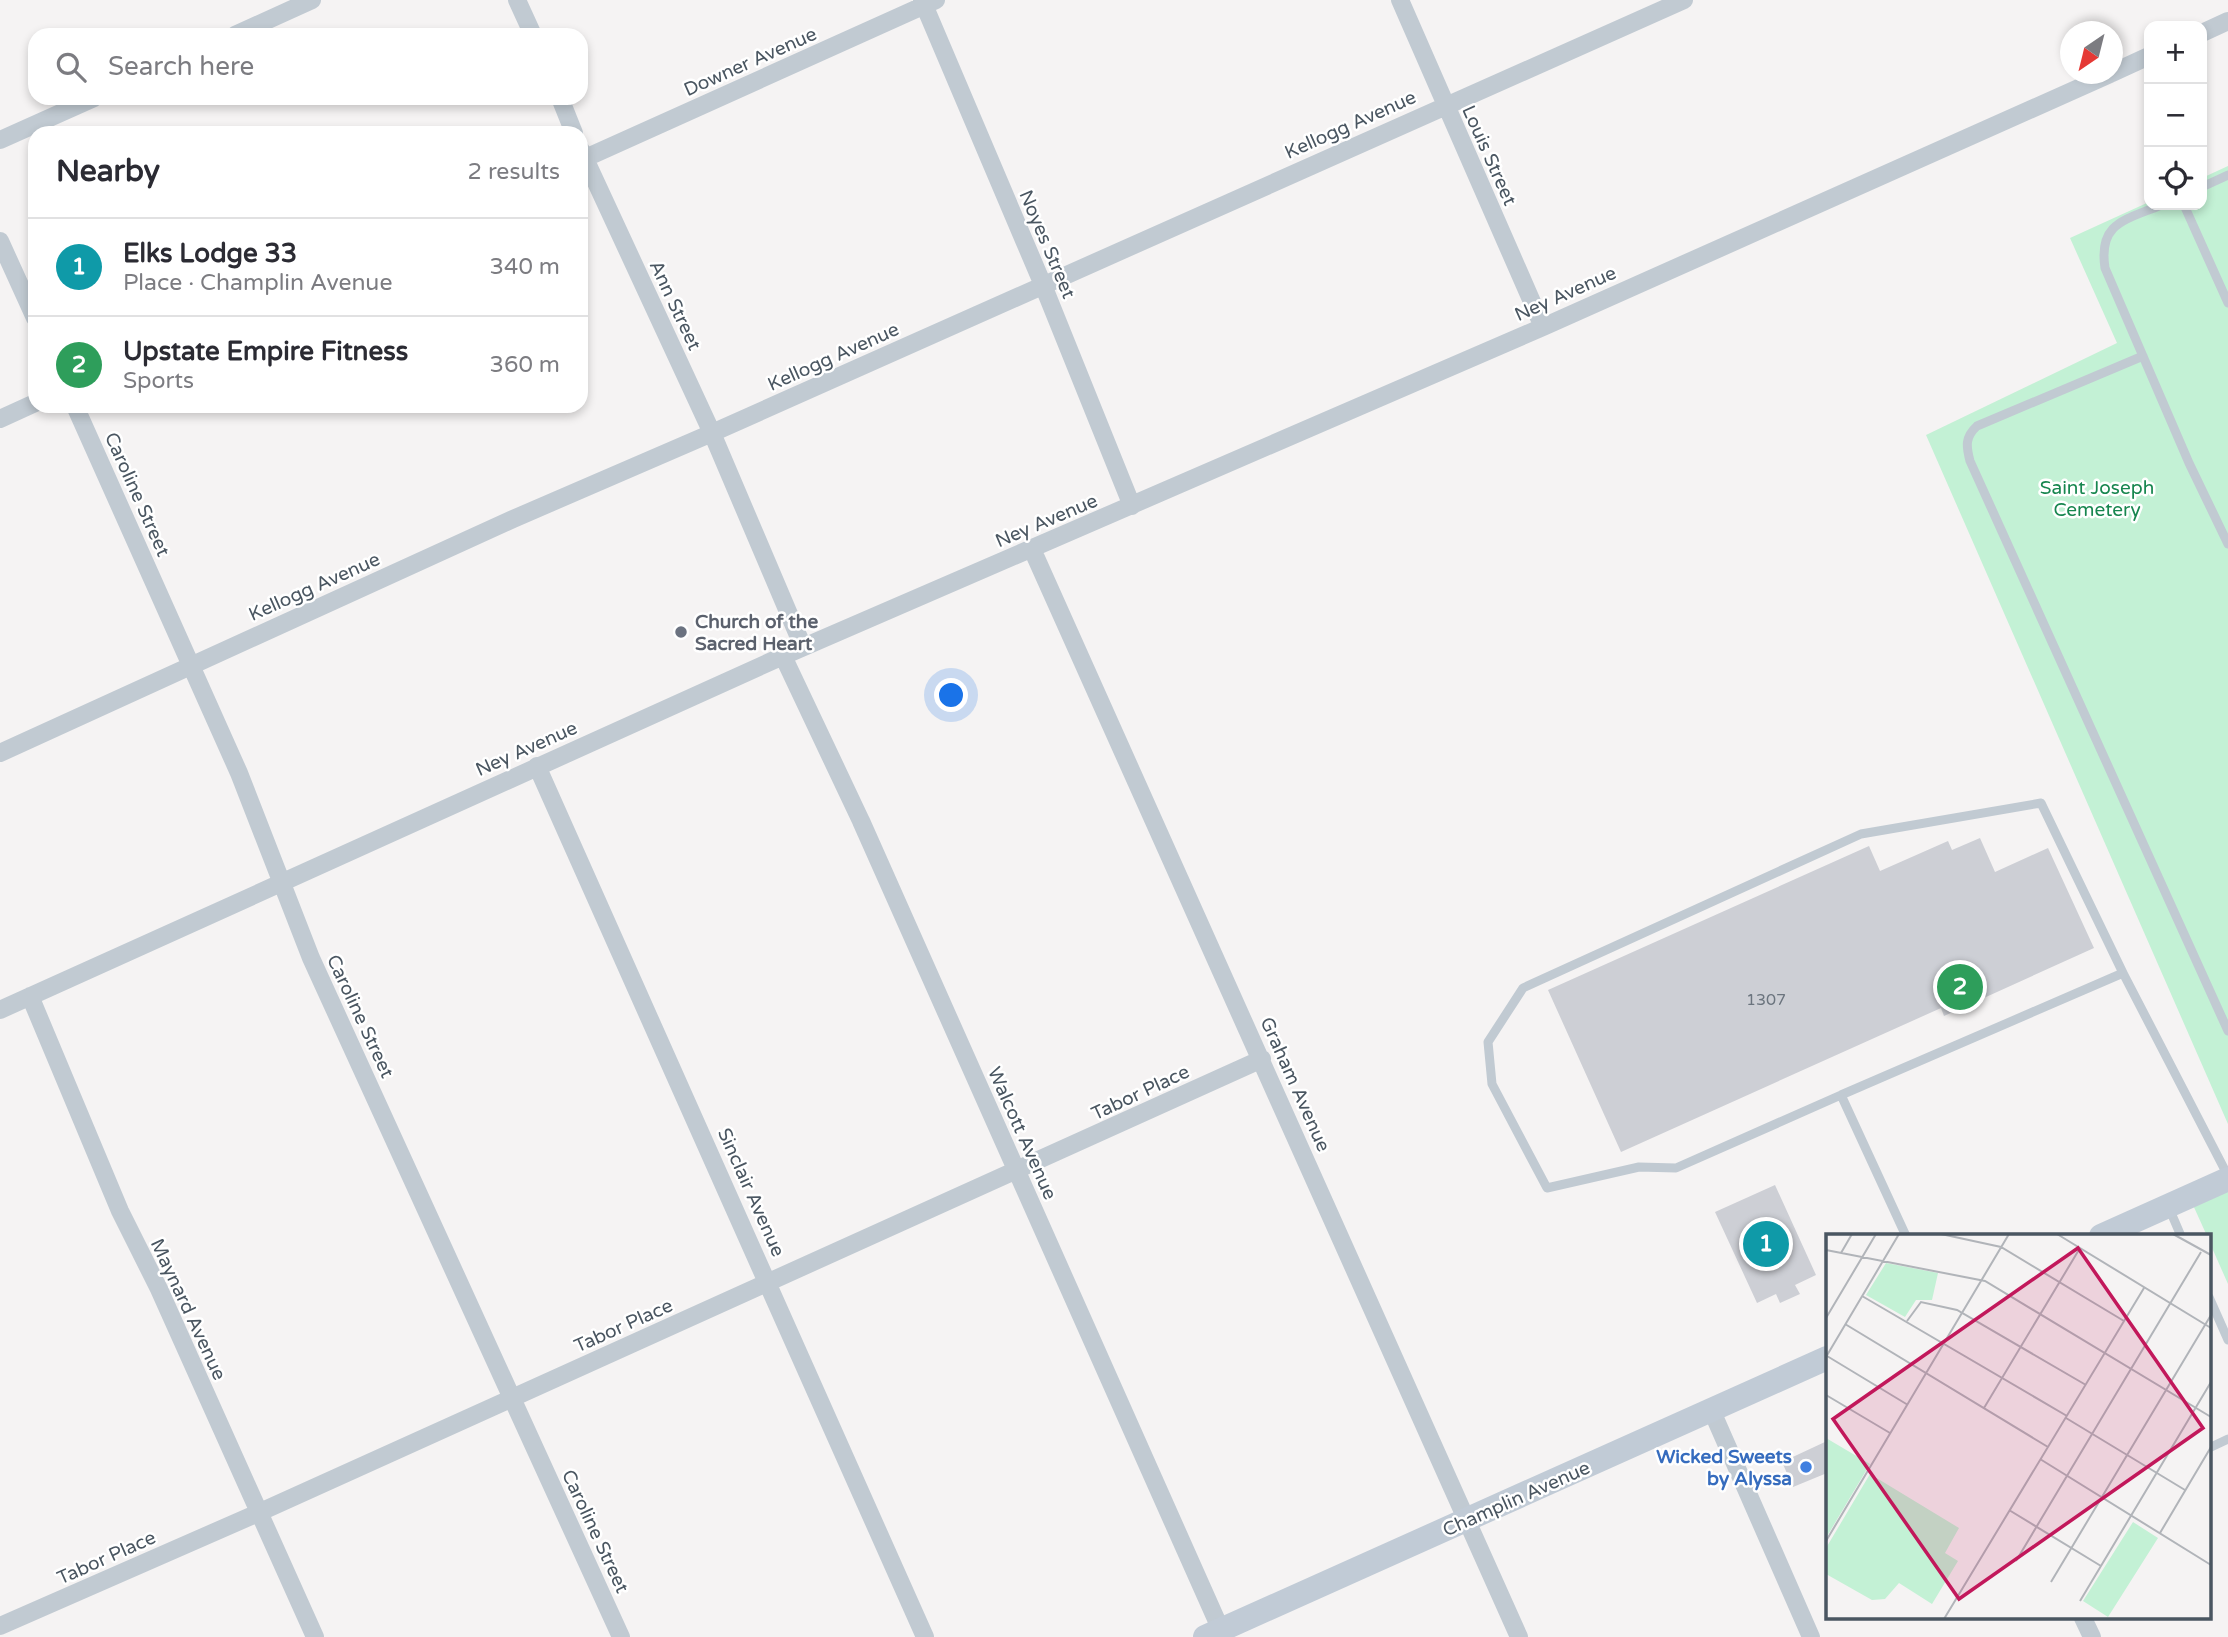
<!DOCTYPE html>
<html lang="en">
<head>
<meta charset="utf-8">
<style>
  :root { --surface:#fff; --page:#f7f7f7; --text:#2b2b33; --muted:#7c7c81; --line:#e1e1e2; --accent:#db2777 }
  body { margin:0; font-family:"Varela Round",sans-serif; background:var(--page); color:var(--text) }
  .controls { position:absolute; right:21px; top:21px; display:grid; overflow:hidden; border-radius:14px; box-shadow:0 4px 10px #0003 }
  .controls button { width:63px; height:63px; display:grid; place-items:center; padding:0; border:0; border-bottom:2px solid var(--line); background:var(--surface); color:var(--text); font:35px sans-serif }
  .compass { position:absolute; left:2060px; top:21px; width:63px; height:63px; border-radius:50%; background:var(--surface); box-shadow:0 4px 10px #0003; rotate:215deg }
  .you { position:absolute; left:952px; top:696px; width:24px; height:24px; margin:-18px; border:5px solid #fff; border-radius:50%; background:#1a73e8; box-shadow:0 0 0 10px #1a73e833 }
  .badge { display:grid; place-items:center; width:46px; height:46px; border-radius:50%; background:var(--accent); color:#fff; font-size:23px; font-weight:700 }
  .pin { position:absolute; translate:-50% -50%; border:4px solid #fff; box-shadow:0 2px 7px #0006 }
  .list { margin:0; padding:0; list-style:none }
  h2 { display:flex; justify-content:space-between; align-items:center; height:91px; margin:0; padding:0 28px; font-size:30px }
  h2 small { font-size:23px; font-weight:400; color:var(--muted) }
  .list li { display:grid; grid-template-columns:46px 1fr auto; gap:21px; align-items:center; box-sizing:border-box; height:98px; padding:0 28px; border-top:2px solid var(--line) }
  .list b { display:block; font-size:26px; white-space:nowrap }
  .list p { margin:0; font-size:23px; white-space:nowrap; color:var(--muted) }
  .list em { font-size:23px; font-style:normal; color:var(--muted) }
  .icon { flex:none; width:38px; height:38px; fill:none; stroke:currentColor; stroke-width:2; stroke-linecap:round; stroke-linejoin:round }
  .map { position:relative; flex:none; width:2228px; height:1637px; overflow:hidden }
  .search { position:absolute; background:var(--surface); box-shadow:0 4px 10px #0003; left:28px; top:28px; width:560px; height:77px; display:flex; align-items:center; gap:18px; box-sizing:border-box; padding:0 24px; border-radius:21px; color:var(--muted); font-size:26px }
  .panel { position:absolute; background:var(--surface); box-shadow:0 4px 10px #0003; left:28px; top:126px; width:560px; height:287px; border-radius:21px }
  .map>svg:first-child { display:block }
  .green { fill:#c3f1d5 }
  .building { fill:#cdcfd5 }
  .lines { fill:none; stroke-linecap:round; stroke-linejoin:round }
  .lane { stroke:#c1cad2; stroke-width:9 }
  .street { stroke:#c1cad2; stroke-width:18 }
  .secondary { stroke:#c1cbd6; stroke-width:24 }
  .worship-dot { fill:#6b7280; stroke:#fff; stroke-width:2.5 }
  .shop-dot { fill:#3f7fe0; stroke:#fff; stroke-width:2.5 }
  .labels { text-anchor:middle; stroke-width:5; stroke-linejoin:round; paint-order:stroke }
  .number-label { font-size:16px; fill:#6b747e }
  .street-label { font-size:19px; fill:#4a5661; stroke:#fff }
  .park-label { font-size:19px; fill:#17864f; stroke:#fff }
  .worship-label { font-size:19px; font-weight:bold; fill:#5b616d; stroke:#fff; text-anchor:start }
  .shop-label { font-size:19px; font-weight:bold; fill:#366cbe; stroke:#fff; text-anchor:end }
  .inset-road { fill:none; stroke:#b1b4b9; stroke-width:2 }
  .view { fill:#c2185b; fill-opacity:0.15; stroke:#c2185b; stroke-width:3.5 }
  .inset-edge { fill:none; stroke:#4a5661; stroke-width:3.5 }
</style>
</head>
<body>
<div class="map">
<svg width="2228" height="1637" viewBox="0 0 2228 1637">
  <rect width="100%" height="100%" fill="#f5f3f3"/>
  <path class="green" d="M2228,166V1124L1926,435L2117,343L2070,238L2149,202V205H2202V178Z
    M2228,1189V1284L2209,1241V1236H2207L2193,1205Z"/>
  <path class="building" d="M1980,838L1995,872L2048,848L2094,948L1944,1016L1941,1008L1621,1152L1548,990L1869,846L1880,871L1948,841L1952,850Z
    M1775,1185L1816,1275L1795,1285L1800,1294L1780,1303L1776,1294L1757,1303L1715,1212Z
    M1827,1441V1473L1793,1487L1782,1462Z"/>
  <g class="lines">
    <path class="lane" d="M2202,187L2228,175
      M2161,205C2126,220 2098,222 2105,268L2189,463L2228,544
      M2184,205L2228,303
      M2143,356L1977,426C1965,437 1966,446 1970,461L2228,1031
      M1841,1095L1676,1168L1639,1167L1547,1188L1492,1084L1488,1042L1523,988L1861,834L2041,803L2123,973
      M2169,1208L2181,1236
      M1906,1236L1841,1095L2123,973L2228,1176
      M2209,1297L2228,1340
      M2209,1448L2228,1439"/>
    <path class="street" d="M517,0L533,35
      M922,0L1043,285L1132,506
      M1400,0L1543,327
      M2202,33L2228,21
      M235,35L312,0
      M2112,73L2149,56
      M560,98L574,133
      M0,140L94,98
      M581,150L712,433L803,647
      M581,160L936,0
      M0,241L35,318
      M75,406L239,773L311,958L621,1637
      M0,419L35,403
      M1032,549L1519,1637
      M783,656L861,821L1224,1637
      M0,753L513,519L712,433L1684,0
      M537,766L925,1637
      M30,996L120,1211L159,1289L315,1637
      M0,1010L783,656L1543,327L2110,74
      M1711,1409L1811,1637
      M2083,1618L2092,1637
      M0,1626L258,1513L1262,1059"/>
    <path class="secondary" d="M2101,1236L2228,1179
      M1205,1637L1827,1358"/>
  </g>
  <circle class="worship-dot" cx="681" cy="632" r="7"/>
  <circle class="shop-dot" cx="1806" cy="1467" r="7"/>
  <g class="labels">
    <g class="number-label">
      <text x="1766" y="1005">1307</text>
    </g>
    <g class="street-label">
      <text transform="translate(750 61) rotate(-24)" y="7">Downer Avenue</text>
      <text transform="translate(1350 124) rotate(-24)" y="7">Kellogg Avenue</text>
      <text transform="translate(1490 155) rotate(66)" y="7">Louis Street</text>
      <text transform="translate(1048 244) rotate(67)" y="7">Noyes Street</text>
      <text transform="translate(1565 293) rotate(-24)" y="7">Ney Avenue</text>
      <text transform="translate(676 305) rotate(65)" y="7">Ann Street</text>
      <text transform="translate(833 356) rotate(-24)" y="7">Kellogg Avenue</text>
      <text transform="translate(138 494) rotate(66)" y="7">Caroline Street</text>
      <text transform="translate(1046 520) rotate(-23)" y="7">Ney Avenue</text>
      <text transform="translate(314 586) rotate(-24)" y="7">Kellogg Avenue</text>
      <text transform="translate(526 748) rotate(-24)" y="7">Ney Avenue</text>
      <text transform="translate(361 1016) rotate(65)" y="7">Caroline Street</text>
      <text transform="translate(1296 1084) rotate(66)" y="7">Graham Avenue</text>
      <text transform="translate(1140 1092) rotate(-25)" y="7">Tabor Place</text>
      <text transform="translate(1023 1133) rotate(66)" y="7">Walcott Avenue</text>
      <text transform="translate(752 1192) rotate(66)" y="7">Sinclair Avenue</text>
      <text transform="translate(189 1309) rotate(65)" y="7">Maynard Avenue</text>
      <text transform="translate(623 1325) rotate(-24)" y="7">Tabor Place</text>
      <text transform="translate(1516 1498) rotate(-24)" y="7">Champlin Avenue</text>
      <text transform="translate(596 1531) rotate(65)" y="7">Caroline Street</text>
      <text transform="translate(106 1557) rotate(-24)" y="7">Tabor Place</text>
    </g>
    <g class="park-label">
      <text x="2097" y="494">Saint Joseph<tspan x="2097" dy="22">Cemetery</tspan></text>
    </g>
    <g class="worship-label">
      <text x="695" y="628">Church of the<tspan x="695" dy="22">Sacred Heart</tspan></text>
    </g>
    <g class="shop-label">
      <text x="1792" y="1463">Wicked Sweets<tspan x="1792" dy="22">by Alyssa</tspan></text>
    </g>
  </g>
  <g transform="translate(1826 1234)">
    <rect width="385" height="385" fill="#f5f3f3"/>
    <path d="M60,29L112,39L106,66H90L79,83L40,61ZM0,204L44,230L0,304ZM44,240L133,294L119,319L132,327L106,370L73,349L59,365L46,366L0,340V314ZM307,288L332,304L282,383L257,367Z" fill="#c3f1d5"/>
    <path class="inset-road" d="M115,0L175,13L298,87M231,0L385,94M347,0L385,21M0,16L159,47L385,183M15,19L26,0M36,62L241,182M0,84L50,0M81,87L95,68L131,76L260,151M19,90L222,213M1,122L82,171M0,123L73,0M0,161L64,199M158,174L254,14M240,184L359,256M214,225L385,331M183,276L275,332M334,299L385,213M0,307L183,0M190,327L375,18M225,348L385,81M254,367L385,148M118,385L318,54"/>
    <path class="view" d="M252,14L377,194L133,365L7,185Z"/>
    <rect width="385" height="385" class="inset-edge"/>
  </g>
</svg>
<div class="controls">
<button>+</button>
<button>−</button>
<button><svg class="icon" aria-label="locate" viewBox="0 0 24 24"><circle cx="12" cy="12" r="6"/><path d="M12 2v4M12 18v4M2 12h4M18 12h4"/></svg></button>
</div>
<svg class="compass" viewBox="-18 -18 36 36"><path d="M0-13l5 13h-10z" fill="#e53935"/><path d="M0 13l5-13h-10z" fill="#7c7c81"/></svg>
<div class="you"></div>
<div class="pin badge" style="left:1766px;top:1244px;background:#0f9aa8">1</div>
<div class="pin badge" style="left:1960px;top:987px;background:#2e9e5b">2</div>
<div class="search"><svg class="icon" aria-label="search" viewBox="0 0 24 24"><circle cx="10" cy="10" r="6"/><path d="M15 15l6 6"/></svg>Search here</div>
<section class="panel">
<h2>Nearby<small>2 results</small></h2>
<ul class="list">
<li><span class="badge" style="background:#0f9aa8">1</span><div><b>Elks Lodge 33</b><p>Place · Champlin Avenue</p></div><em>340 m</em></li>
<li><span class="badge" style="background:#2e9e5b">2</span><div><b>Upstate Empire Fitness</b><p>Sports</p></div><em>360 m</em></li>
</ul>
</section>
</div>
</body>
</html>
